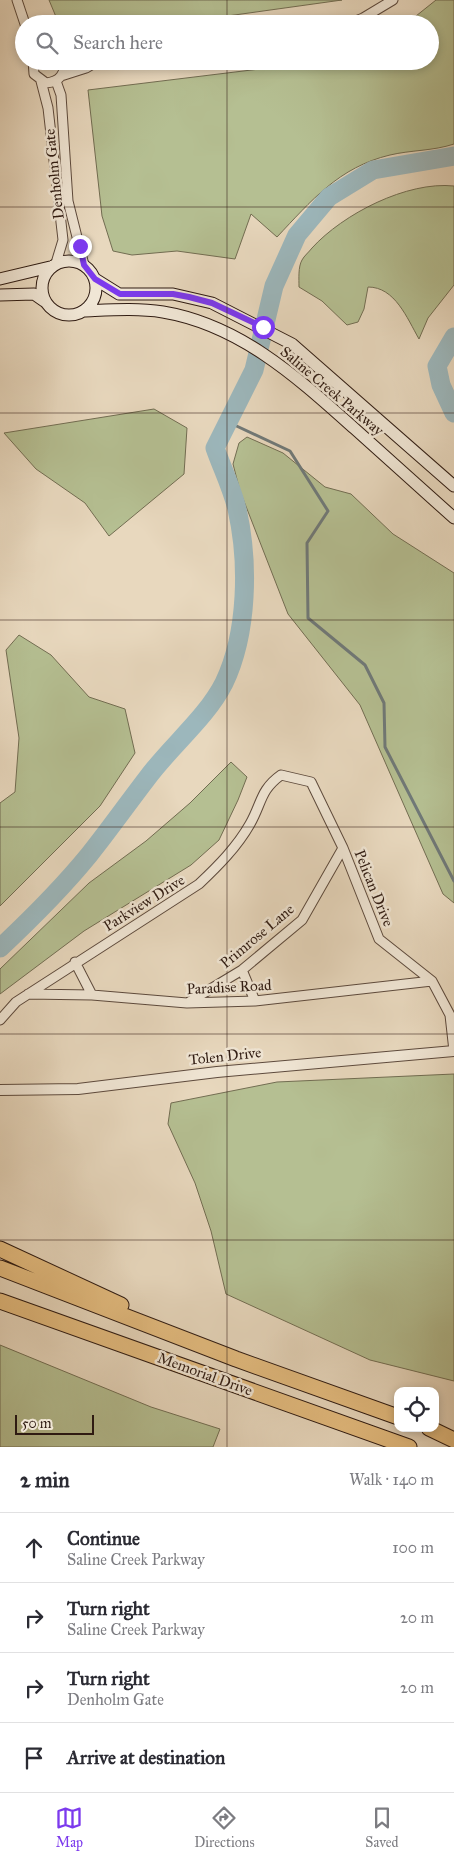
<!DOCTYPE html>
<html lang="en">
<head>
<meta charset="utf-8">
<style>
  :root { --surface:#fff; --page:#f7f7f7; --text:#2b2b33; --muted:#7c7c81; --line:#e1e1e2; --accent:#7c3aed }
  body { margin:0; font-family:"IM FELL Great Primer",serif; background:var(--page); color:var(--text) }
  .controls { position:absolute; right:15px; bottom:15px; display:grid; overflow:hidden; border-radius:10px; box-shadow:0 2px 8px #0003 }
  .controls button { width:45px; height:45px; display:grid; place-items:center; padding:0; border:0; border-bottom:1px solid var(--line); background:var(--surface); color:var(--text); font:25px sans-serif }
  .scale { position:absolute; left:15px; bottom:12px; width:79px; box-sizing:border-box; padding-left:5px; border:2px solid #2f1b12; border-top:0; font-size:14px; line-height:18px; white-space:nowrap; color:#2f1b12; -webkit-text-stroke:4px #f0e6d5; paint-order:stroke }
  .stop { position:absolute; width:15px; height:15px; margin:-11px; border:4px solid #7c3aed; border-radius:50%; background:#fff }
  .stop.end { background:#7c3aed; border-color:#fff; box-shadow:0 1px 5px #0008 }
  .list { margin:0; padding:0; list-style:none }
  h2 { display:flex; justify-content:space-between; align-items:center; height:65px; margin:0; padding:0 20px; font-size:21px }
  h2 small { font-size:16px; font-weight:400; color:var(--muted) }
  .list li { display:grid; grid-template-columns:32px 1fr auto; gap:15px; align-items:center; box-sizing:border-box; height:70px; padding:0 20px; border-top:1px solid var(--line) }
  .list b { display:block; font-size:19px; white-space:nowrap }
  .list p { margin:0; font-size:16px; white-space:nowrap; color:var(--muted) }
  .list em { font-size:16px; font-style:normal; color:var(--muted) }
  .icon { flex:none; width:28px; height:28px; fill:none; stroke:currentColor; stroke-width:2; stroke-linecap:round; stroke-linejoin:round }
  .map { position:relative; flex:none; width:454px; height:1447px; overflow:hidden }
  .search { position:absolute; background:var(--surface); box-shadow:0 2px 8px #0003; left:15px; right:15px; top:15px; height:55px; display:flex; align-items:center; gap:12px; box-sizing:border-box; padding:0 18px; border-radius:28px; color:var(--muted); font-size:19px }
  .sheet { height:345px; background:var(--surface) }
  nav { display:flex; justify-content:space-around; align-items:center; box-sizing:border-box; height:70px; border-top:1px solid var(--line); background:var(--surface); font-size:14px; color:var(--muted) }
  nav a { display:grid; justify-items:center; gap:2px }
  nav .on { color:var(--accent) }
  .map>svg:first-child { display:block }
  .green { fill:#b5bf92; stroke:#726d52 }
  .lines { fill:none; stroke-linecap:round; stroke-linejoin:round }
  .stream { stroke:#707978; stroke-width:3 }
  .river { stroke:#9cb7bc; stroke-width:19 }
  .minor-casing { stroke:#5d4a3d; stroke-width:11 }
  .tertiary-casing { stroke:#5d4a3d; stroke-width:12 }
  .secondary-casing { stroke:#2f1b12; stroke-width:13 }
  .motorway-casing { stroke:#2f1b12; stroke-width:17 }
  .minor { stroke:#f0e6d5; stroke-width:9 }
  .tertiary { stroke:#f0e6d5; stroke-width:10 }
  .secondary { stroke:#f0e6d5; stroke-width:11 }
  .motorway { stroke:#e4bc7f; stroke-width:15 }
  .route { stroke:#7c3aed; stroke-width:6 }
  .grid { fill:none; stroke:#2f1b12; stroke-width:1; stroke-opacity:0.55 }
  .labels { text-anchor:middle; stroke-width:5; stroke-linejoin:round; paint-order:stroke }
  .street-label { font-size:15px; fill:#2f1b12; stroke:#f0e6d5 }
</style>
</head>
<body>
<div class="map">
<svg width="454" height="1447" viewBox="0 0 454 1447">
  <rect width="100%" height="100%" fill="#e8d8be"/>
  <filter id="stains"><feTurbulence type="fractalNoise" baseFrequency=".004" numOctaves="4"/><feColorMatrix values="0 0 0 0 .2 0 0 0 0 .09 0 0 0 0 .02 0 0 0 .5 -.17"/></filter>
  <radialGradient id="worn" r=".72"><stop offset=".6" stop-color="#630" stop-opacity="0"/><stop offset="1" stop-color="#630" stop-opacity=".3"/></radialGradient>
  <path class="green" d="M49,0H342L170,24H59Z
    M436,0H454V144C433,151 411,150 390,155C339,167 311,201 277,237L251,214L235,259L177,251L132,255L113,251L102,216L88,90L325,61H430V24H406Z
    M454,186V285L428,318L419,339C407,318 395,287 368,287L364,309L358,322L347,325L322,301L299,287C299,279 298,267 302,260C304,256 309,252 312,248C343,214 407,181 454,186Z
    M154,409L187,428L184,474L109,536L85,503L36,469L4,433Z
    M247,437L283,453L325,487L351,494L393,534L454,573V903L443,894L360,705L288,614L240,491L233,464L239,443Z
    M19,635L51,655L89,697L125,709L135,753L100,806L0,906V803L15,792L19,738L6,650Z
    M231,762L247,777L238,800L219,840L191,865L84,931L0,994V969L89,883L146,841L190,803Z
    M454,1074V1381L370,1360L226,1294L211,1231L195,1183L168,1124L171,1103L277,1082Z
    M0,1345L151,1407L220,1429L213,1447H0Z"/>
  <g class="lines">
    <path class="stream" d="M228,422L290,451L328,511L307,543L308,618L365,665L384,703L385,747L454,881"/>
    <path class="river" d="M454,337L437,366L441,385L454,413
      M0,948C31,919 62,888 89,855C109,830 128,803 148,777C171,746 207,717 224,683C248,633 249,562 237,509C232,488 222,468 215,448L254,370L274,286L297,235L329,197L373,170L454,156"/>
    <g class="minor-casing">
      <path id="minor" d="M17,0L25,24
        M348,24L363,18L393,0
        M33,61L34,74L46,83C59,82 66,74 64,61
        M61,76L86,68L98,61
        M41,81L48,108L63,240L56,263
        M56,81L61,95L68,201L84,265
        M75,962L92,995
        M242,970L255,1001
        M28,994L92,995L187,1003L255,1001L432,981
        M189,1002L242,970L302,920L343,848
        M0,1020L16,1002L199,884C218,866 237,847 250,824C262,803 260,790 281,775L311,782L343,848L379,939L432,981L450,1015L454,1051"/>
    </g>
    <g class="tertiary-casing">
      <path id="tertiary" d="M0,1090L78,1089L217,1072L454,1051"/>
    </g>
    <g class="secondary-casing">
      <path id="secondary" d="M42 288a27 27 0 1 1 54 0a27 27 0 1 1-54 0Z
        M0,279L50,267
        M95,279L119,294H173L212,303L292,344L454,486
        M0,295L34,294L44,301
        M83,311C110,310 137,308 163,312C241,325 299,379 355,429C388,459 421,488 454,518"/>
    </g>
    <g class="motorway-casing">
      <path id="motorway" d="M0,1249L121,1305
        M0,1268L236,1359L398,1417
        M0,1301L409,1447
        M429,1428L454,1440"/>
    </g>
    <use href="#minor" class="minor"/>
    <use href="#tertiary" class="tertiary"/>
    <use href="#secondary" class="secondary"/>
    <use href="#motorway" class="motorway"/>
  </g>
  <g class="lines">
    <path class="route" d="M80,246L84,265L95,279L120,294H173L189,297L212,303L263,327"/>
  </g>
  <path class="grid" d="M227,0V24M227,61V1447M0,207H454M0,413H454M0,620H454M0,827H454M0,1034H454M0,1240H454"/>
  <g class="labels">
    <g class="street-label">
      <text transform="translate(54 174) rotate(-96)" y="5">Denholm Gate</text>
      <text transform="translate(332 391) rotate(40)" y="5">Saline Creek Parkway</text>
      <text transform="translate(374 888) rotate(68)" y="5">Pelican Drive</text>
      <text transform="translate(144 903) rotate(-32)" y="5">Parkview Drive</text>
      <text transform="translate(257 936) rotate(-40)" y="5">Primrose Lane</text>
      <text transform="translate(229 987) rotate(-3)" y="5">Paradise Road</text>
      <text transform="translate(225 1056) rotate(-6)" y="5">Tolen Drive</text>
      <text transform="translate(205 1374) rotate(20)" y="5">Memorial Drive</text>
    </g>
  </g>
  <rect width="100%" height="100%" filter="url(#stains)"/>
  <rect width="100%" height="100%" fill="url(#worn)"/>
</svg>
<div class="controls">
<button><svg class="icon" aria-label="locate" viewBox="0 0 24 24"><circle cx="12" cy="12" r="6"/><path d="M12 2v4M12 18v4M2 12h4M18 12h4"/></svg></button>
</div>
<div class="scale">50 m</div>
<div class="stop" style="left:263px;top:327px"></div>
<div class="stop end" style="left:80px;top:246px"></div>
<div class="search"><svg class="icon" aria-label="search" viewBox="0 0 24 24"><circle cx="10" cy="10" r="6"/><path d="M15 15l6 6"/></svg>Search here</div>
</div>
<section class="sheet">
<h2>2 min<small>Walk · 140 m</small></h2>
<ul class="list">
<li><svg class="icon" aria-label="ahead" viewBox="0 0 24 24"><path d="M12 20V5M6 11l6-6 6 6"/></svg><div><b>Continue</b><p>Saline Creek Parkway</p></div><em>100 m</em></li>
<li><svg class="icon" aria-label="right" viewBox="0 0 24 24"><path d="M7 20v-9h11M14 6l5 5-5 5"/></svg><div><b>Turn right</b><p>Saline Creek Parkway</p></div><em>20 m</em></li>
<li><svg class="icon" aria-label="right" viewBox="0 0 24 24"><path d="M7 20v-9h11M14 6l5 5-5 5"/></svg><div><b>Turn right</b><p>Denholm Gate</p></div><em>20 m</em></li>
<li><svg class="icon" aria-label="arrive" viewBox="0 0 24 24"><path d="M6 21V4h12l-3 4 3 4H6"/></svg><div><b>Arrive at destination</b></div></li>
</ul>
</section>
<nav>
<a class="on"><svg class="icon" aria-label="map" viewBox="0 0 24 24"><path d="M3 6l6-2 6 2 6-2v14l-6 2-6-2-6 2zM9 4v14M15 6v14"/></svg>Map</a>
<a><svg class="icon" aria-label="directions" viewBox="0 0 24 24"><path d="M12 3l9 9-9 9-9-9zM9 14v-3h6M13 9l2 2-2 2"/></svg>Directions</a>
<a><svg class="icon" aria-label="saved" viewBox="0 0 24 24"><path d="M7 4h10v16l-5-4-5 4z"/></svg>Saved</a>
</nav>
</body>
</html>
